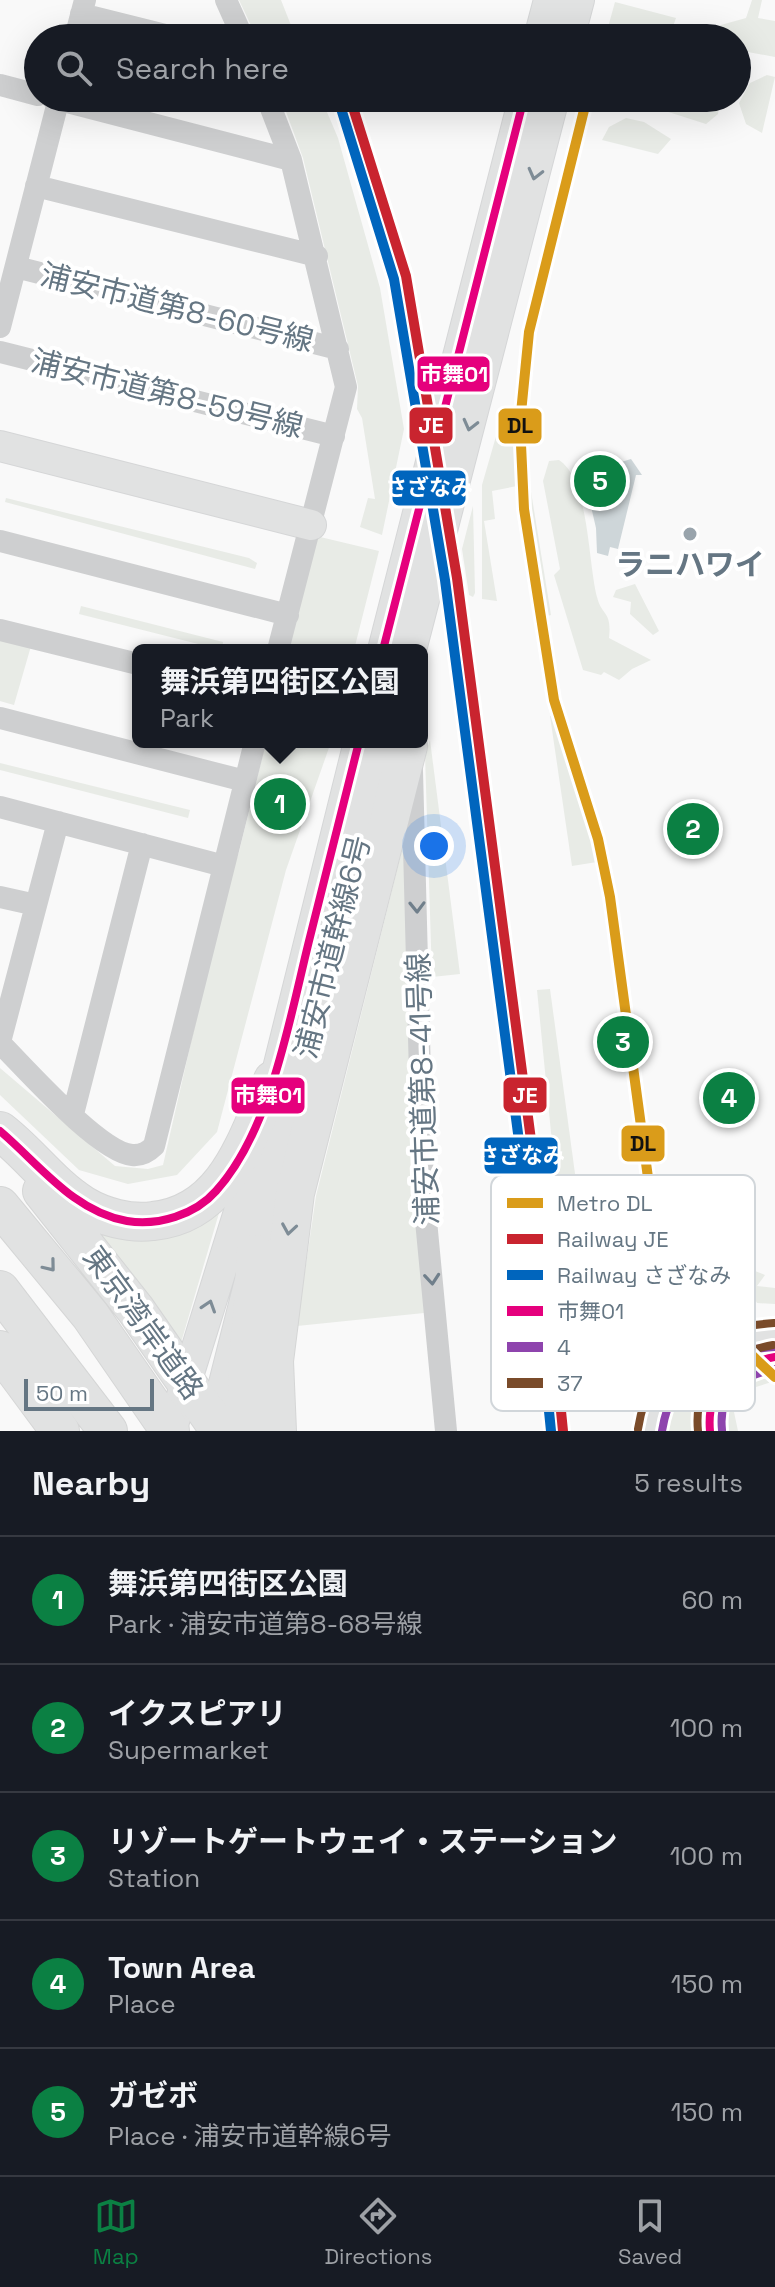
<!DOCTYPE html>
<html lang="en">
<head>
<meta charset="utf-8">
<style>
  :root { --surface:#171b24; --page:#242831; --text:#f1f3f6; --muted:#9ea1a6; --line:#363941; --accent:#0b8043 }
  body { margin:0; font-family:"Space Grotesk","Noto Sans JP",sans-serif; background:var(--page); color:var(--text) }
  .scale { position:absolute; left:24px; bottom:20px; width:130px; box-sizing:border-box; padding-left:8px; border:4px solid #657683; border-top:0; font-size:22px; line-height:28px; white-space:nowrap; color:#657683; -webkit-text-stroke:6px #fff; paint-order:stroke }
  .you { position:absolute; left:434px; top:846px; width:28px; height:28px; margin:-20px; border:6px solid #fff; border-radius:50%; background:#1a73e8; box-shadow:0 0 0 12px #1a73e833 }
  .badge { display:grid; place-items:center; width:52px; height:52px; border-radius:50%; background:var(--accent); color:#fff; font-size:26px; font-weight:700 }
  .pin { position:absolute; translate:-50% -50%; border:4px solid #fff; box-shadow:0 2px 8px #0006 }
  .popup { position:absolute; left:132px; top:644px; width:296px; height:104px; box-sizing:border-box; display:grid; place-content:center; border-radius:12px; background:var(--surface); filter:drop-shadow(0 2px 6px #0005); font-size:26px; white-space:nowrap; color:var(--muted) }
  .popup b { font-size:30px; color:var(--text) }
  .popup::after { content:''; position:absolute; left:50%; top:100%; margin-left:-16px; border:16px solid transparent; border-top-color:var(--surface) }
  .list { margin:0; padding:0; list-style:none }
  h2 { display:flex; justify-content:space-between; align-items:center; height:104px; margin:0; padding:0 32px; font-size:34px }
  h2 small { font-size:26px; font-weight:400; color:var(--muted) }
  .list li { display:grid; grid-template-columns:52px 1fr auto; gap:24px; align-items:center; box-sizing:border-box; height:128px; padding:0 32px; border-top:2px solid var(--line) }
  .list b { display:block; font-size:30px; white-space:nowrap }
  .list p { margin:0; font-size:26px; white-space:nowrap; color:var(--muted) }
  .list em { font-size:26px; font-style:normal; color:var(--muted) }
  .icon { flex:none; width:44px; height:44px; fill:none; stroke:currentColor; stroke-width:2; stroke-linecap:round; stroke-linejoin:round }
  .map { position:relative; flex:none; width:775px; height:1431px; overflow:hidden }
  .search { position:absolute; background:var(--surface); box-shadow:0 8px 32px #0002; left:24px; right:24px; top:24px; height:88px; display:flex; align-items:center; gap:20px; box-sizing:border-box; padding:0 28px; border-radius:44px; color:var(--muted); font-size:30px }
  .sheet { height:744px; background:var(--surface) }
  nav { display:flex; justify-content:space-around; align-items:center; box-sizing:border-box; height:112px; border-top:2px solid var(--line); background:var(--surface); font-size:22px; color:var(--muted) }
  nav a { display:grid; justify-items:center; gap:4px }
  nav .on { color:var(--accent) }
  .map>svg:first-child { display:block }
  .green { fill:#e8ebe6 }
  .water { fill:#ced6d9 }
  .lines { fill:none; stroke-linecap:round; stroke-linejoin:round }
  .secondary-casing { stroke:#d5d6d7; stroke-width:32 }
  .highway-casing { stroke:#d5d6d6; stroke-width:40 }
  .street { stroke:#cecfd0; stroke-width:22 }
  .secondary { stroke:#e1e2e2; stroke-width:30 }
  .highway { stroke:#e1e2e2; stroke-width:38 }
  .bus-1-casing { stroke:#fff; stroke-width:14 }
  .bus-2-casing { stroke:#fff; stroke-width:14 }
  .bus-3-casing { stroke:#fff; stroke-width:14 }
  .bus-1 { stroke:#e5007d; stroke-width:8 }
  .bus-2 { stroke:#8e44ad; stroke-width:8 }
  .bus-3 { stroke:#7a4b2a; stroke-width:8 }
  .rail-1-casing { stroke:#fff; stroke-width:16 }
  .rail-2-casing { stroke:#fff; stroke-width:16 }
  .rail-1 { stroke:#c9242f; stroke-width:10 }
  .rail-2 { stroke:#0065bd; stroke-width:10 }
  .metro-1-casing { stroke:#fff; stroke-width:16 }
  .metro-1 { stroke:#da9c1a; stroke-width:10 }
  .oneway { stroke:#7e8c96 }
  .oneway2 { stroke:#707f8b }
  .poi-dot { fill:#99a4ac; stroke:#fff; stroke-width:3 }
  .labels { text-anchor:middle; stroke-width:8; stroke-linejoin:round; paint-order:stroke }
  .street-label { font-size:30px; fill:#657683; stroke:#fff }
  .poi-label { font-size:30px; font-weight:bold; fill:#657683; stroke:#fff }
  .key { fill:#fff; stroke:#d1d6da; stroke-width:2 }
  .key-label { font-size:22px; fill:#657683 }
  .line-badge { stroke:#fff; stroke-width:3 }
  .badge-label { font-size:22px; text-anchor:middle; font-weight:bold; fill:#fff }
  .pale-badge-label { font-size:22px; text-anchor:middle; font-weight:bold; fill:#111 }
</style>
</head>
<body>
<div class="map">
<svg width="775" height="1431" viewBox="0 0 775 1431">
  <rect width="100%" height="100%" fill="#f9f9f9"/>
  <path class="green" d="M239,0H281L296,38H257Z
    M752,0H762L758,18L775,21V57L737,50V38H705L710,28L746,18Z
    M615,2L676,18L670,35L605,38Z
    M767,75L775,77L762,133L746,124L739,103L750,83Z
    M281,98H321L338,138L380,288L404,429L382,535L360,527L368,498L375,499L362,418L357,409L358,386L303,158Z
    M647,98H720L718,114L706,124L659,109Z
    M626,118L644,122L671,139L658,154L602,140L609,127Z
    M503,412L515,421L527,467L551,615L539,618L517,486L492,491L495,519L484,521L497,601L482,599V485Z
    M559,460C589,479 588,563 597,597C602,617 612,610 609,638L651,660L632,669L619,680L604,672L601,675L583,670L554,575L560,569L543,481L549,461Z
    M6,498L249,558L257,563L255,569L5,502Z
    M473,506L475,593L473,597L469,595L462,549Z
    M316,536L379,551L354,650H288Z
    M635,584L659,631L653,635L630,614L631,602L613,597L616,590Z
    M81,606L223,642L222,650L79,614Z
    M0,638L31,646L14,705L0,701Z
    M550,716H555L597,862L572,866Z
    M430,740L460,974L432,977L425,755Z
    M266,742H331L286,870L217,1132L177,1175L128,1184L79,1170L0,1095V1068L115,1166L148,1169L163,1165L226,889L239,852Z
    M0,763L190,810L188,818L0,770Z
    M408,826L424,1313L297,1326L316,1196Z
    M550,989L589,1277L577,1279L573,1253H568L572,1285H566L537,990Z
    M219,1213L180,1346L79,1214L214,1213Z
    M755,1271L765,1275L757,1286L775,1288V1304L757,1303L750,1290L738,1296L739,1306L715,1310L708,1302L728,1305L738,1296L737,1283L749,1280Z
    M755,1348L698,1431H669C673,1367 701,1361 755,1348Z
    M775,1366V1381L743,1391L734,1412L738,1431H726L724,1408L734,1385Z"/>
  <path class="water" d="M631,459L642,475H636L618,549L610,547L608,556L597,553L596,528L586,485L608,466Z"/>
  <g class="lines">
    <g class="secondary-casing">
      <path id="secondary" d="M539,38L549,0
        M569,38L579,0
        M0,446L311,525
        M383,650L524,98
        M411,650L554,98
        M171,1431L256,1157L359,742
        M212,1431L386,742
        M650,1431C655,1357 711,1338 775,1335
        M710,1431C701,1386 734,1362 775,1357"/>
    </g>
    <g class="highway-casing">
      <path id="highway" d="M0,1131C29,1153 51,1185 83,1205C103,1217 129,1224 153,1221C227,1214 247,1137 273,1080
        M42,1191L136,1310L220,1431
        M0,1206L90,1315L170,1431
        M0,1290L108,1431
        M0,1350L60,1431
        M252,1431C239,1372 257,1313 255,1254
        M277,1431L274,1361L295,1193L408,746"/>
    </g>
    <path class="street" d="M226,0L243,38
      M81,14L177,38
      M75,38L85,0
      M0,85L38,95
      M52,98L291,160
      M267,98L291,160L346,387L278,650
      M36,186L317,256
      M16,267L338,349
      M0,327L59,98
      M0,352L334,436
      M0,541L288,615
      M0,630L138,664
      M0,718L245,781
      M412,771L423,1189L446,1431
      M0,807L224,866
      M0,897L36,905
      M0,1042L58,822
      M0,1043C26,1069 99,1152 132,1155C141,1156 148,1152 154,1146L255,742
      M73,1114L142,844"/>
    <use href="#secondary" class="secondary"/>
    <use href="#highway" class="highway"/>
    <g class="bus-1-casing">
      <path id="bus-1" d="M383,650L524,98
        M0,1131C39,1164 74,1212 127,1221C158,1226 195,1215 216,1191C272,1129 290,1016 310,937C326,872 343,807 359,742
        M710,1431C706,1386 733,1365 775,1357"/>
    </g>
    <g class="bus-2-casing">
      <path id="bus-2" d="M722,1430C718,1392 740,1376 775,1369
        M662,1431C673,1364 714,1352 775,1347"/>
    </g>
    <g class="bus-3-casing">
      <path id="bus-3" d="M638,1429C651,1349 699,1329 774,1323
        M698,1431C693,1380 726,1354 773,1345"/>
    </g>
    <use href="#bus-1" class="bus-1"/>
    <use href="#bus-2" class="bus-2"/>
    <use href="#bus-3" class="bus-3"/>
    <g class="rail-1-casing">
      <path id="rail-1" d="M350,98L406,276L457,578L543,1231L563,1431"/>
    </g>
    <g class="rail-2-casing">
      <path id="rail-2" d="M339,102L394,279L445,580L531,1232L551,1431"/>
    </g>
    <use href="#rail-1" class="rail-1"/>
    <use href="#rail-2" class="rail-2"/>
    <g class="metro-1-casing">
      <path id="metro-1" d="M587,98L529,332L520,423L524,509L554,700L598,839L610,897L649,1185C673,1272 709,1317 775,1377"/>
    </g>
    <use href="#metro-1" class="metro-1"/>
  </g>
  <defs><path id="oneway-chevron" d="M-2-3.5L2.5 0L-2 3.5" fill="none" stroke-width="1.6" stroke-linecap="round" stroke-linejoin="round" transform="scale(2)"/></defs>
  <g class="oneway">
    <use href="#oneway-chevron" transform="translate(535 174) rotate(104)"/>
    <use href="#oneway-chevron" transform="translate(470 425) rotate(104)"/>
    <use href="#oneway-chevron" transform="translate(289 1229) rotate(99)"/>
    <use href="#oneway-chevron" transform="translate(50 1266) rotate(51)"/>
    <use href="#oneway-chevron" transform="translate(209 1306) rotate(-72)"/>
  </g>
  <g class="oneway2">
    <use href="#oneway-chevron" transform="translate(417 907) rotate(89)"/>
    <use href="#oneway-chevron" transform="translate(432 1279) rotate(85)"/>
  </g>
  <circle class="poi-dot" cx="690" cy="534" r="8"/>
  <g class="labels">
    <g class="street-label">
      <text transform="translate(177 308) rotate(14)" y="10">浦安市道第8-60号線</text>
      <text transform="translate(167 394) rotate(14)" y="10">浦安市道第8-59号線</text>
      <text transform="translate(333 947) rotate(-76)" y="10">浦安市道幹線6号</text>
      <text transform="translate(423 1089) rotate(-92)" y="10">浦安市道第8-41号線</text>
      <text transform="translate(143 1323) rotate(54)" y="10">東京湾岸道路</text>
    </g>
    <g class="poi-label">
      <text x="690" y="575">ラニハワイ</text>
    </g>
  </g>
  <rect x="491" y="1175" width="264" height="236" rx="12" class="key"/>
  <rect x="507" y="1198" width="36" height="10" fill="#da9c1a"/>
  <rect x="507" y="1234" width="36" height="10" fill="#c9242f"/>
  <rect x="507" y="1270" width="36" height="10" fill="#0065bd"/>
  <rect x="507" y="1306" width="36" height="10" fill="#e5007d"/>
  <rect x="507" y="1342" width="36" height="10" fill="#8e44ad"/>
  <rect x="507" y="1378" width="36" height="10" fill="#7a4b2a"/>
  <g class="key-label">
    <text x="557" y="1211">Metro DL</text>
    <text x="557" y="1247">Railway JE</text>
    <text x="557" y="1283">Railway さざなみ</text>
    <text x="557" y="1319">市舞01</text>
    <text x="557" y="1355">4</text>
    <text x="557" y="1391">37</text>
  </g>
  <g class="line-badge">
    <rect x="416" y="355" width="75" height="38" rx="8" fill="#e5007d"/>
    <rect x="408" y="406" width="46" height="39" rx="8" fill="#c9242f"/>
    <rect x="497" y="407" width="46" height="38" rx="8" fill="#da9c1a"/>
    <rect x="391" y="469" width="76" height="38" rx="8" fill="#0065bd"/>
    <rect x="502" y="1076" width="46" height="38" rx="8" fill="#c9242f"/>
    <rect x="230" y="1076" width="76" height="39" rx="8" fill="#e5007d"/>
    <rect x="620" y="1124" width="46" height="39" rx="8" fill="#da9c1a"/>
    <rect x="483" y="1136" width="76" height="39" rx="8" fill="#0065bd"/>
  </g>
  <g class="badge-label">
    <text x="454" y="382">市舞01</text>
    <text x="431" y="433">JE</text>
    <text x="429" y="495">さざなみ</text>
    <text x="525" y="1103">JE</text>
    <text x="268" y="1103">市舞01</text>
    <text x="521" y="1163">さざなみ</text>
  </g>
  <g class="pale-badge-label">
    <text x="520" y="433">DL</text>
    <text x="643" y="1151">DL</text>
  </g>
</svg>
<div class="scale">50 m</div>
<div class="you"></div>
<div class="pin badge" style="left:280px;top:804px">1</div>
<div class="popup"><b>舞浜第四街区公園</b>Park</div>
<div class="pin badge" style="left:693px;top:829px">2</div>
<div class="pin badge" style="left:623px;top:1042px">3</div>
<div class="pin badge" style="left:729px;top:1098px">4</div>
<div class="pin badge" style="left:600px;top:481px">5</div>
<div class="search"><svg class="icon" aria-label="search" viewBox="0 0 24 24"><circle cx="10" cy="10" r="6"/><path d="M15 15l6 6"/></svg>Search here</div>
</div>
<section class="sheet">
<h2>Nearby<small>5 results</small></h2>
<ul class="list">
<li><span class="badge">1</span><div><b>舞浜第四街区公園</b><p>Park · 浦安市道第8-68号線</p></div><em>60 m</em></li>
<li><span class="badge">2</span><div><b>イクスピアリ</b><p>Supermarket</p></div><em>100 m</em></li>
<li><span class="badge">3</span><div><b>リゾートゲートウェイ・ステーション</b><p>Station</p></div><em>100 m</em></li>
<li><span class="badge">4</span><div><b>Town Area</b><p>Place</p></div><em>150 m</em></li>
<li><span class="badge">5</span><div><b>ガゼボ</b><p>Place · 浦安市道幹線6号</p></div><em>150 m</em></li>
</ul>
</section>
<nav>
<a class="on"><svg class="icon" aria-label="map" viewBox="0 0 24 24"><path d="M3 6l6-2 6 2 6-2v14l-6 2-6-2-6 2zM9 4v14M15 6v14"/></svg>Map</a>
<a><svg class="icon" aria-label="directions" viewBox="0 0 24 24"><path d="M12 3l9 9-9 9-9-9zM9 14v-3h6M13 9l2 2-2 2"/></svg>Directions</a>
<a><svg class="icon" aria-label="saved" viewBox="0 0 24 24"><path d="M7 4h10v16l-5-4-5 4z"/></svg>Saved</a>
</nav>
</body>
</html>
